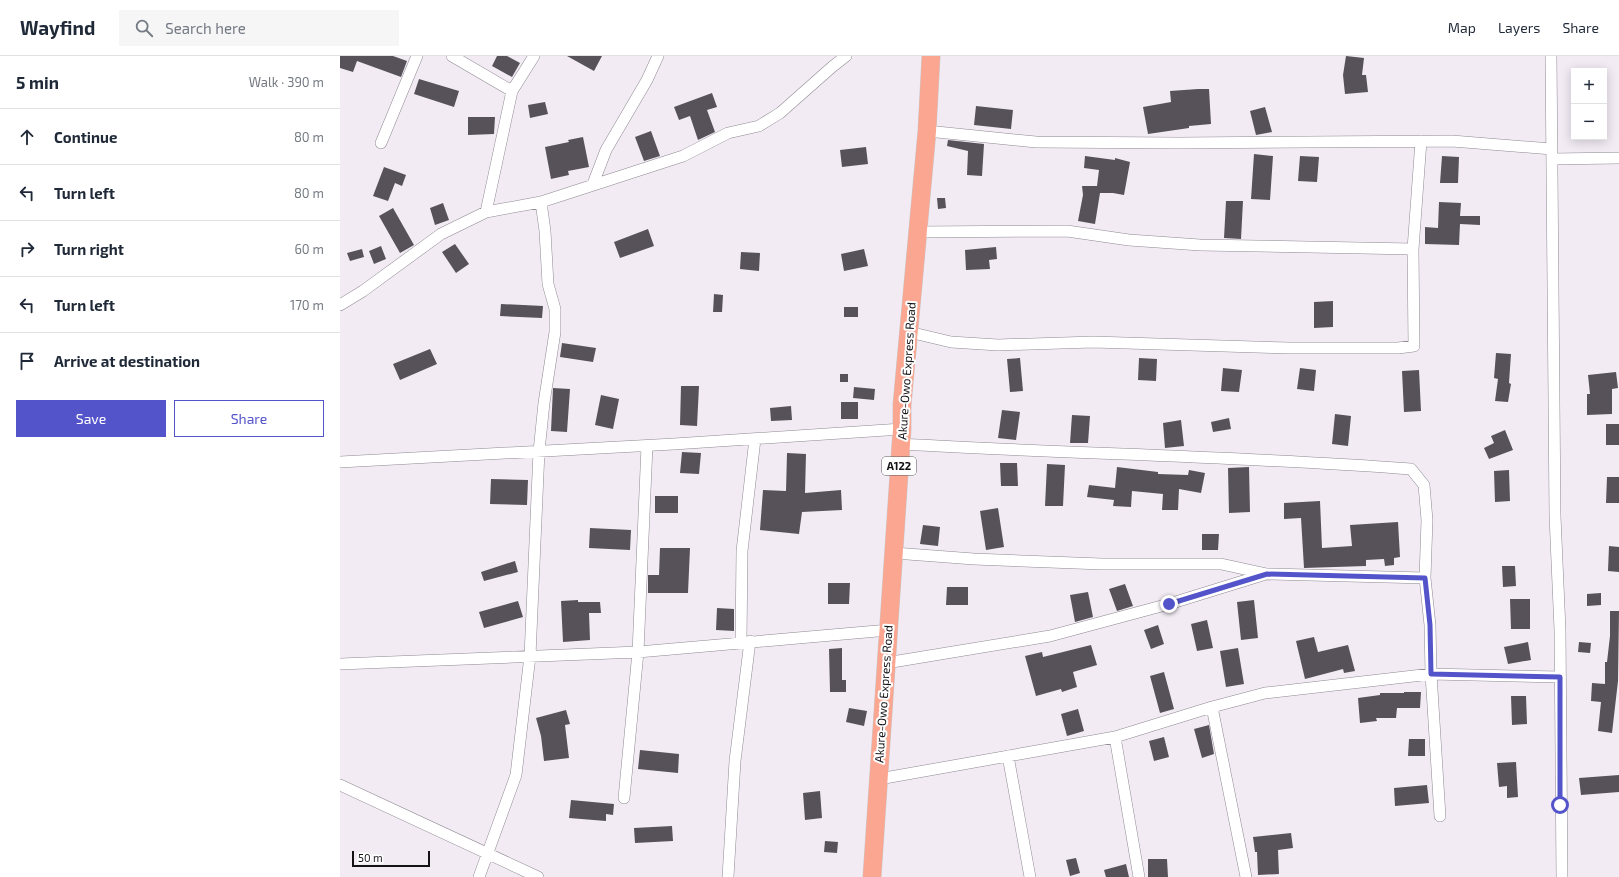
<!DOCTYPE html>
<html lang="en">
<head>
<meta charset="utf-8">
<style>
  :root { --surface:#fff; --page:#f6f6f7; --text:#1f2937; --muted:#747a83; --line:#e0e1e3; --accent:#5353ca }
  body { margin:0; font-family:"Exo 2",sans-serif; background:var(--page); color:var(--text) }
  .controls { position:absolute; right:12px; top:12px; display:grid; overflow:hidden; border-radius:0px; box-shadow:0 2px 10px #0003 }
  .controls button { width:36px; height:36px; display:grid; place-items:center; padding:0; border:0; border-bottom:1px solid var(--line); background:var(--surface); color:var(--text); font:20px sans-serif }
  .scale { position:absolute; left:12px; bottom:10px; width:78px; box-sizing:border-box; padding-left:4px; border:2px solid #141215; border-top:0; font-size:11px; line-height:14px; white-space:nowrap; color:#141215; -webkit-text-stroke:3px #fff; paint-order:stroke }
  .stop { position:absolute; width:12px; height:12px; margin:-9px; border:3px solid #5353ca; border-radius:50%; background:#fff }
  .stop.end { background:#5353ca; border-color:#fff; box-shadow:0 1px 4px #0008 }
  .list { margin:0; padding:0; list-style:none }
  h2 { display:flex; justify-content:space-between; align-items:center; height:52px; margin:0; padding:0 16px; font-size:17px }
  h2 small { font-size:13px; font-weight:400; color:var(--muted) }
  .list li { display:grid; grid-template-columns:26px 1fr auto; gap:12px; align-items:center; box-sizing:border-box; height:56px; padding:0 16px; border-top:1px solid var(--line) }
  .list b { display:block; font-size:15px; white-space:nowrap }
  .list em { font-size:13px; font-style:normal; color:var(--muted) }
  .actions { display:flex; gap:8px; padding:12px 16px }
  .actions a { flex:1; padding:9px 0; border:1px solid var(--accent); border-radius:0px; text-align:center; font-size:14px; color:var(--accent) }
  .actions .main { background:var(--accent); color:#fff }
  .icon { flex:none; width:22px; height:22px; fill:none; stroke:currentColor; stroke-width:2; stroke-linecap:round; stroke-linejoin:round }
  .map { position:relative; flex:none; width:1279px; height:821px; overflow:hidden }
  header { display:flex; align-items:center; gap:24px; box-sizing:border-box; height:56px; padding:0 20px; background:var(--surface); border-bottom:1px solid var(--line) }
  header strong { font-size:19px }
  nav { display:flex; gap:22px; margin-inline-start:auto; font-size:14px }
  .search { width:280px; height:36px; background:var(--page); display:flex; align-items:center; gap:10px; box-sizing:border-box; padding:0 14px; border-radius:0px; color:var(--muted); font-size:15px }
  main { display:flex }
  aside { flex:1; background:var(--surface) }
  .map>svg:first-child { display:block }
  .building { fill:#57525a }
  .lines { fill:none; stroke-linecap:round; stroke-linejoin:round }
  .minor-casing { stroke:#8f8992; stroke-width:12 }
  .trunk-casing { stroke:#cbcbcc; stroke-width:19 }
  .minor { stroke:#fff; stroke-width:11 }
  .trunk { stroke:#faa690; stroke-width:18 }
  .route { stroke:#5353ca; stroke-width:5 }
  .labels { text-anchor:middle; stroke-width:4; stroke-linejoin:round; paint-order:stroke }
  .shield { fill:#fff; stroke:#5a595b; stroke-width:1 }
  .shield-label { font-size:11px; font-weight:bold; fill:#141215 }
  .street-label { font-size:12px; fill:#141215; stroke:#fff }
</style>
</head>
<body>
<header>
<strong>Wayfind</strong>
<div class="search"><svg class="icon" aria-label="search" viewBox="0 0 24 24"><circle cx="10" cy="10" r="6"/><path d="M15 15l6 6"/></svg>Search here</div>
<nav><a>Map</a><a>Layers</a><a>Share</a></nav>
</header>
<main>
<aside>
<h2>5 min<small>Walk · 390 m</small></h2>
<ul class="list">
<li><svg class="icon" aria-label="ahead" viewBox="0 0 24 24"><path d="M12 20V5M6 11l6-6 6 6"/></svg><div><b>Continue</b></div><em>80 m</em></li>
<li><svg class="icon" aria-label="left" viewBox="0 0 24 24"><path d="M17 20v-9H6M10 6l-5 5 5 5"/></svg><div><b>Turn left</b></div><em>80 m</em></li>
<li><svg class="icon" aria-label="right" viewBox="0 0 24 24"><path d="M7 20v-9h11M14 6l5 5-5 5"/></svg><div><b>Turn right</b></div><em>60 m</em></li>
<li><svg class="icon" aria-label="left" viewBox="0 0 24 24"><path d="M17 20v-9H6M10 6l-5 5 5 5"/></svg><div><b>Turn left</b></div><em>170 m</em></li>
<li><svg class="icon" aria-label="arrive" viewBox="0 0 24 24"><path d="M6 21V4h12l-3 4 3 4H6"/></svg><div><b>Arrive at destination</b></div></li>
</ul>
<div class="actions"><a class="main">Save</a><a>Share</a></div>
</aside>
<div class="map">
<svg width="1279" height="821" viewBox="0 0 1279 821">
  <rect width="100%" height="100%" fill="#f2ebf4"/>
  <path class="building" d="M0,0H53L67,5L61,21L17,5L13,16L0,12Z
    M157,0H167L180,7L172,21L152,10Z
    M227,0H262L254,15Z
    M1006,0L1024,2L1022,19H1026L1028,36L1005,38L1003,19Z
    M79,23L119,35L114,51L74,38Z
    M858,33H869L871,68L849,70V72L808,78L803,51L831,46L830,35Z
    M372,37L377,51L367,54L375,76L358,84L350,60L339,64L334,51Z
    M205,46L208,58L190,62L188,49Z
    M636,50L673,54L671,73L634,69Z
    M925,51L932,76L916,79L910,55Z
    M128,61H155L154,78L128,79Z
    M311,75L320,100L304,105L295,81Z
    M243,81L249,111L228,115L229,119L211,123L205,91L229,86L228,84Z
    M608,84L644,88L642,120L627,119L628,95L607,90Z
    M526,91L528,108L502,111L500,94Z
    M914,98L933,100L930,144L911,143Z
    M745,100L775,104V102L790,106L784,139L773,137H760L755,168L738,165L743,139L742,130H757L759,114L744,112Z
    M960,100L979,101L977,126L958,125Z
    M1102,100L1119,101L1118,127H1100Z
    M44,111L66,119L62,130L55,127L48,145L33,140Z
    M597,142H605L606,152L598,153Z
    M886,145H903L901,183L884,182Z
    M1099,146L1121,147L1120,160H1140V169L1120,168L1119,189L1085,188V171L1098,172Z
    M103,147L109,164L95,169L90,152Z
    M53,152L74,189L60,197L39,160Z
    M308,173L314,190L280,202L274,186Z
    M115,188L129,208L116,217L102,196Z
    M41,190L46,203L34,208L29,195Z
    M656,191L657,203L649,204L650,213L626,214L625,194Z
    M22,193L24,201L10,205L7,197Z
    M524,193L528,210L504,215L501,198Z
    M401,196L420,197L419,215L400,213Z
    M374,238L383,239L382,256H373Z
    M993,245V271L974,272V246Z
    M161,248L203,250L202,262L160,260Z
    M504,251H518V261H504Z
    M222,287L256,292L253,306L220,301Z
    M90,293L97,308L60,324L53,308Z
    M1156,297L1171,298L1169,327L1171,328L1168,346L1155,345L1158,323L1154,322Z
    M680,302L683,335L670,336L667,303Z
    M799,302L817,303L816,325L798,324Z
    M883,312L902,314L899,336L881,335Z
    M960,312L976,314L974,335L957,333Z
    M1079,314L1081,355L1064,356L1062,315Z
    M1276,316L1278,332L1272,333V358L1247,359V338H1250L1248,319Z
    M500,318H508V326H500Z
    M341,330H359L357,370L340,369Z
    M514,331L535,333L534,344L513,342Z
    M213,332L230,333L227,376L211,375Z
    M261,339L279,343L273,373L255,369Z
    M501,346H518V363H501Z
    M451,350L452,364L431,365L430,352Z
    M662,354L680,356L676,384L658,382Z
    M995,358L1011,360L1008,390L992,388Z
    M732,359L750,360L748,387H730Z
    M889,362L891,373L873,376L871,366Z
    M841,364L844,390L825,392L823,367Z
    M1266,368H1279V389H1266Z
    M1165,374L1173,394L1149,403L1144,392L1154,387L1151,380Z
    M342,396L361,397L359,418L340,417Z
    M447,397L466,398L465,437L501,434L502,454L462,456L459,478L420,474L423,434L446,435Z
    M660,407H677L678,430H661Z
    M707,408L725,409L723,450H705Z
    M777,411L818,416V418L848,419L849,414L865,417L861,437L839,433L838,454H822L823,438L792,435L791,451L773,450L774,444L747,441L749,429L775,432Z
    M909,411L910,456L889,457L888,412Z
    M1169,414L1170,445L1155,446L1154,415Z
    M1267,421H1279V447H1266Z
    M151,423L188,424L187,449L150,448Z
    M315,440H338V457H315Z
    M980,445L982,492L1012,490L1010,469L1058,466L1060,501L1054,502V509L1045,510L1044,503L1026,504V510L964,512L961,462L944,463V447Z
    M658,452L664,491L646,494L640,455Z
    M583,469L600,471L598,490L580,488Z
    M250,472L291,474L290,494L249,492Z
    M862,478H879L878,494H862Z
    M1269,490L1279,491V516L1268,515Z
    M320,492H350L348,537H308V519H319Z
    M175,505L178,516L144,525L141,516Z
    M1162,510H1175L1176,530L1163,531Z
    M488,527H510L509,548H488Z
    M785,528L793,550L777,555L769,533Z
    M607,531H628V549H606Z
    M748,536L753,561L735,566L730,539Z
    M1261,537V549L1247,550V538Z
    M1170,543H1190V573H1171Z
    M238,544V546H260L261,557H249L250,584L223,586L221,545Z
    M914,544L918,582L901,584L897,546Z
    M178,545L183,561L144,572L139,556Z
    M377,552L394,553V575L376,574Z
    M1270,555H1279L1278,625L1272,677L1258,675L1261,646L1251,645L1252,627L1265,628V606H1267L1270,580Z
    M867,564L873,592L857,595L851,568Z
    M818,569L824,588L811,593L804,574Z
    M974,581L978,596L1008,589L1015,615L1004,617L1003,613L965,623L956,585Z
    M1188,586L1191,604L1168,608L1164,591Z
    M1239,586L1251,587L1250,597L1238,596Z
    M751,589L757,609L733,616L737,631L722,636L721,633L696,640L685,600L702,596L703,601Z
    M502,592V624H506V636H490L489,593Z
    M898,592L904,628L886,631L880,595Z
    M824,616L834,653L820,657L810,620Z
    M1064,636H1081L1080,652H1057L1056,662H1036L1037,665L1020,667L1018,642L1040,639V637H1064Z
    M1171,640H1186L1187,668L1172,669Z
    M509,652L527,655L524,670L506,666Z
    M738,653L744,675L727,680L721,658Z
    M226,654L230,668L225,669L229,702L204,705L201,680L196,662Z
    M869,669L874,698L862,702L854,673Z
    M824,681L829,701L814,705L809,685Z
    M1069,683H1085V700H1068Z
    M300,694L339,698L338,717L298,713Z
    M1176,706L1178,741L1167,742V730L1159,731L1157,707Z
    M1279,719V736L1241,739L1239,722Z
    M1087,729L1089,747L1055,750L1054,732Z
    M480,735L482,762L465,764L463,737Z
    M231,744L274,748L273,759L266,758V765L229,762Z
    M332,770L333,785L295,787L294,772Z
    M951,777L953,792L938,794L939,818L918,819L917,796H915L913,781Z
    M485,785L498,786L497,797L484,796Z
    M736,802L740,817L730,820L726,804Z
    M808,803H827L828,821H808Z
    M786,808L789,821H766L764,814Z"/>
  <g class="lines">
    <g class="minor-casing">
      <path id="minor" d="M112,0L172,35
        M1211,0L1215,460L1220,574L1222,821
        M587,75L696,86L839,87L1112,85L1212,93
        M41,87L77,0
        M1212,103L1279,102
        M253,128L266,94L307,24L318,0
        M146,156L172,35L194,0
        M578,176L727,175L789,184L860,189L1073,193
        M0,249L23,235L101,178L146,156L201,146L343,100L388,77L419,70L440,57L492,11L506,0
        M569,276L611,286L658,289L753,286L949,292H1058L1074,290L1073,193L1081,85
        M561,388C731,398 901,400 1071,413L1084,429L1087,464L1085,522L1090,569L1091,618L1100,760
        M0,406L334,388L562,373
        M554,497L634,503L762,508H881L927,518L1085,522
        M401,586L402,495L415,383
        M546,607L710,580L829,548L926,518
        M0,608L298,596L549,574
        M872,651L906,821
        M775,681L799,821
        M668,700L690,821
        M539,723L775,681L872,651L925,637L1091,618L1220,621
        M0,729L198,821
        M284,742L298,596L307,390
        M139,821L176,719L190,600L199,395L204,347L215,276V253L208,228L205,175L201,146
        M388,821L395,705L410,585"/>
    </g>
    <g class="trunk-casing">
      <path id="trunk" d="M532,821L562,373V349L587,75L591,0"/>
    </g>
    <use href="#minor" class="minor"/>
    <use href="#trunk" class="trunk"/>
  </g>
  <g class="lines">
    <path class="route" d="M829,548L927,518L1085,522L1090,569L1091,618L1220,621V749"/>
  </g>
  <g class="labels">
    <rect class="shield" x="542" y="401" width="34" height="18" rx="3"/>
    <g class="shield-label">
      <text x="559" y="414">A122</text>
    </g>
    <g class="street-label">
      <text transform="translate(567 315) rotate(-86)" y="4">Akure-Owo Express Road</text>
      <text transform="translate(544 638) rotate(-86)" y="4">Akure-Owo Express Road</text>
    </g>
  </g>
</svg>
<div class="controls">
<button>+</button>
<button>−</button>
</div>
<div class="scale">50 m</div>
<div class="stop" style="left:1220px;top:749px"></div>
<div class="stop end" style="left:829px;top:548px"></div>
</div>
</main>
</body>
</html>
